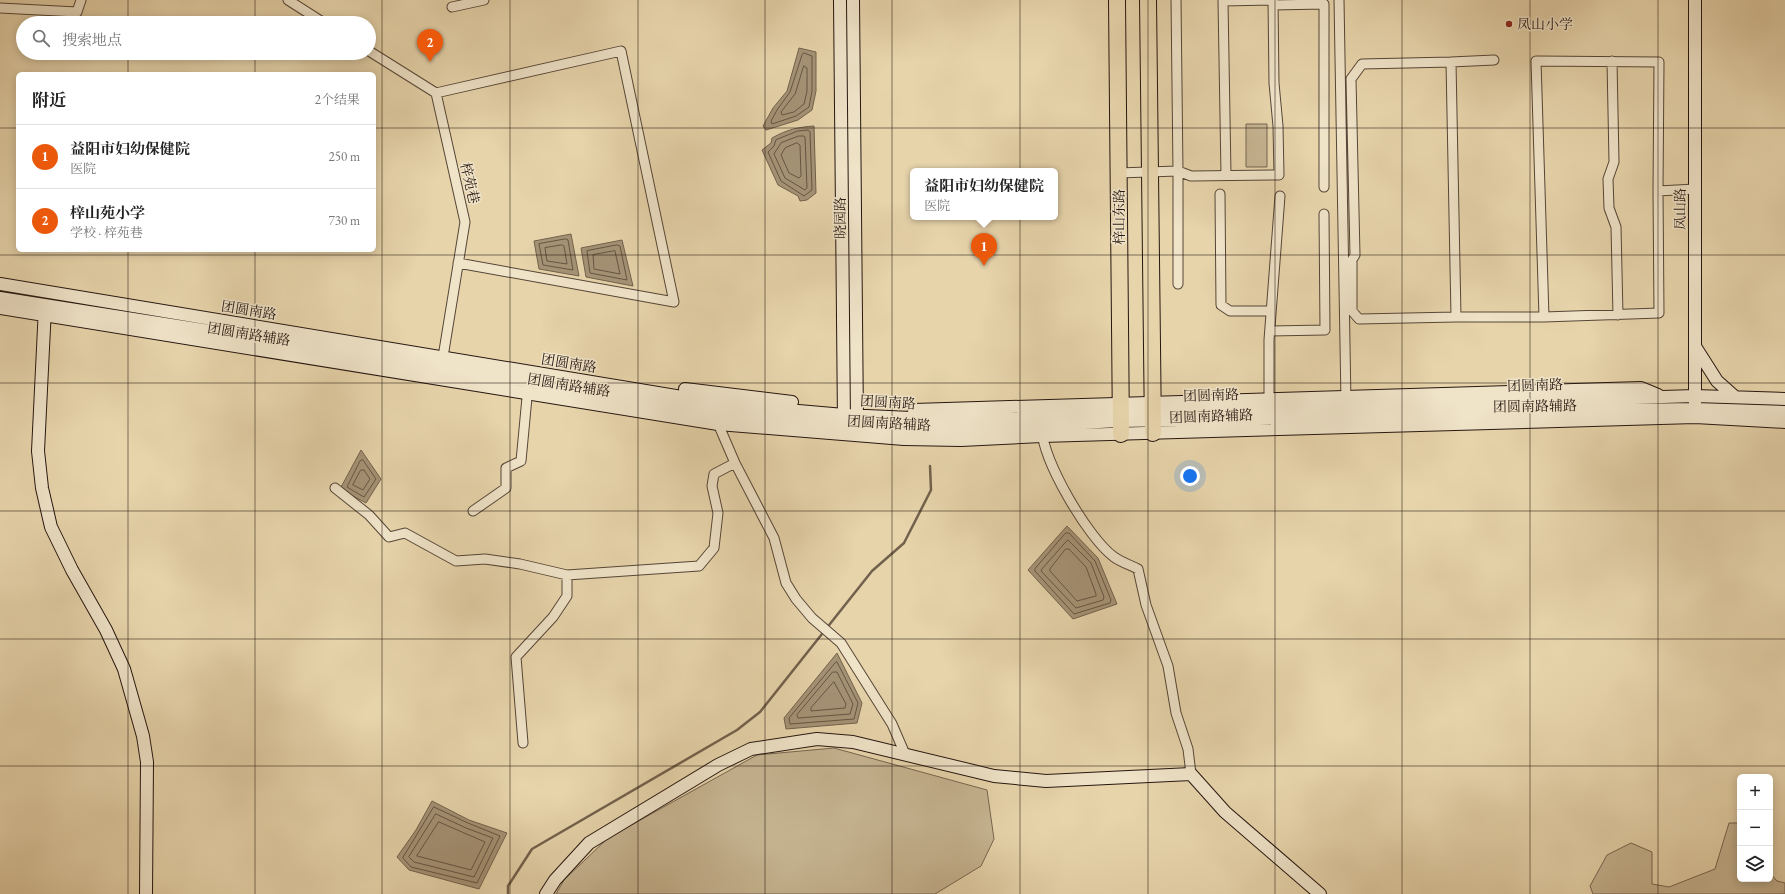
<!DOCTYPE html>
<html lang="zh">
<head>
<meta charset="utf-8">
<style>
  :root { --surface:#fff; --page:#f2f2f2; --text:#222; --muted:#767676; --line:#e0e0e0; --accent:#ea580c }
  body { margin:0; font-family:"EB Garamond","Noto Serif SC",serif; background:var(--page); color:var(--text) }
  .controls { position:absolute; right:12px; bottom:12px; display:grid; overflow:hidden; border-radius:6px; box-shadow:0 2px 10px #0003 }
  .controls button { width:36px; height:36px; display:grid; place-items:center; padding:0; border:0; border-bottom:1px solid var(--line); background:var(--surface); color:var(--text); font:20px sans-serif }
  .you { position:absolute; left:1190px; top:476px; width:14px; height:14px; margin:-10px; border:3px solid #fff; border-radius:50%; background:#1a73e8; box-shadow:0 0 0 6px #1a73e833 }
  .badge { display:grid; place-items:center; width:26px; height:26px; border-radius:50%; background:var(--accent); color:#fff; font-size:13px; font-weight:700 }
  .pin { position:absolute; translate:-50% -33px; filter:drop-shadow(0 1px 2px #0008) }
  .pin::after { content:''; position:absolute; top:21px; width:14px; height:12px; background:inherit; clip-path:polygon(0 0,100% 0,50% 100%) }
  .popup { position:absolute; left:910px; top:168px; width:148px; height:52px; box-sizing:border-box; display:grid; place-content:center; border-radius:6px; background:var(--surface); filter:drop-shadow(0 1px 3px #0005); font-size:13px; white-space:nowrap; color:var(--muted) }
  .popup b { font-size:15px; color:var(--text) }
  .popup::after { content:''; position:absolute; left:50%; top:100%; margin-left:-8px; border:8px solid transparent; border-top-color:var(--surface) }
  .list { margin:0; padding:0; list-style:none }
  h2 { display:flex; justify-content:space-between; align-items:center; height:52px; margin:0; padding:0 16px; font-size:17px }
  h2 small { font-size:13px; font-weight:400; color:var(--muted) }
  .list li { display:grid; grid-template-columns:26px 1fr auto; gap:12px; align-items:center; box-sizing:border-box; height:64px; padding:0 16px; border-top:1px solid var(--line) }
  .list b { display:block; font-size:15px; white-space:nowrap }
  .list p { margin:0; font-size:13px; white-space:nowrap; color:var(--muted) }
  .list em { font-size:13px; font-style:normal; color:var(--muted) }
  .icon { flex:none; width:22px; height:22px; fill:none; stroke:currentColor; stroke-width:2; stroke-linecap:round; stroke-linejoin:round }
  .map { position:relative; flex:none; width:1785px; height:894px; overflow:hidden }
  .search { position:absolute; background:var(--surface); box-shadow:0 2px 10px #0003; left:16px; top:16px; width:360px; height:44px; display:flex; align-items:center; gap:10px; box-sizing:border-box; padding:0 14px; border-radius:22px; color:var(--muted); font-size:15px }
  .panel { position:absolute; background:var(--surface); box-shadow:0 2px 10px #0003; left:16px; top:72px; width:360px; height:180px; border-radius:6px }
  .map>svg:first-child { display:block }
  .green { fill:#c6b491; stroke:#766550 }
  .water { fill:#a59376; stroke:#72614d }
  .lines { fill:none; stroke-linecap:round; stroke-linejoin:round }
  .shore { stroke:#665443; stroke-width:1 }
  .stream { stroke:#72614d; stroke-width:2.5 }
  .street-casing { stroke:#564637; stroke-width:11 }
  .secondary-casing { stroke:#261610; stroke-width:14 }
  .highway-casing { stroke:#261610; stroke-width:18 }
  .street { stroke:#efe3c8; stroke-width:9 }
  .secondary { stroke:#efe3c8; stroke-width:12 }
  .highway { stroke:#e7d4ab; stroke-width:16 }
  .grid { fill:none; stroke:#261610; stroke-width:1; stroke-opacity:0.55 }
  .poi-dot { fill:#8f2418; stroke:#efe3c8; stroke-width:1.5 }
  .labels { text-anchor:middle; stroke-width:3; stroke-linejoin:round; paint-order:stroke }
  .poi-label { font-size:14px; fill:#261610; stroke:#efe3c8; text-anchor:start }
  .street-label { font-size:14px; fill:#261610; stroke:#efe3c8 }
</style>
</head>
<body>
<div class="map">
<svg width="1785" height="894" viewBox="0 0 1785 894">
  <rect width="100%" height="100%" fill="#e7d4ab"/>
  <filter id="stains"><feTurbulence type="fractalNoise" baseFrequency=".005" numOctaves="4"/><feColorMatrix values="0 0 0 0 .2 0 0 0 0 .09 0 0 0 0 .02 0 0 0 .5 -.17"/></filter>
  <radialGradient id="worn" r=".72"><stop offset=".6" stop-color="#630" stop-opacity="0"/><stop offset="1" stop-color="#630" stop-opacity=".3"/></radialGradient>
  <path class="green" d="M1246,124H1267V167H1246Z
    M834,748L987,790L994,839L981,866L935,894H556L564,880L608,838L757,755Z
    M1729,823H1740V879H1770V873L1777,881L1785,883V894H1593L1590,886L1607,855L1631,843L1652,852V884L1669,887L1715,869Z"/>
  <path class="water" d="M799,48L816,52V91L812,110L798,120L766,130L763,126L773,108L787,91Z
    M814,126L816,193L807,200L800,201L798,196L778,185L762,150L771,143L772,138C786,130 798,127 814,126Z
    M571,234L579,276L539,269L534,241Z
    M622,240L633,286L586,277L581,248Z
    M361,450L381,479L366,503L340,489Z
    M1067,526L1098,558L1117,604L1073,619L1028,570Z
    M837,653L862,703L857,723L786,729L784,718Z
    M432,801L469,820L507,833L479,889L409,870L397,857L416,830Z"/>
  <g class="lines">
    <path class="shore" d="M804,53L812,56V91L809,107L796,116L772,124L771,121L777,110L790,92L802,55Z
      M804,66L807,68V91L804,104L794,112L782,115L781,112L795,94Z
      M798,131L808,130L810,132L812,190L804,196L781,181L768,152L774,146L776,140Z
      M799,136H804L805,137L807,188L805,190L785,178L774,154L781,143Z
      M797,143L800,145L801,176L799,178L789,173L781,155L785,148Z
      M566,239L568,240L573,270L543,265L539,244Z
      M562,245L564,246L567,264L547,261L545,248Z
      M617,245L620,246L627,280L590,273L587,251Z
      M615,251L620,274L594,269L593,255Z
      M363,460L376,479L364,497L347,487L360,461Z
      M361,470H364L370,479L363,490L353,485Z
      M1066,533H1069L1095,561L1111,600L1110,603L1074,614L1035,571V569Z
      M1068,540L1091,563L1104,597L1103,600L1076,608L1041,571L1042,569Z
      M1066,549H1069L1086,567L1096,594V596L1077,601L1050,571V569Z
      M837,662L858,703L854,719L790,724L789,718L835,663Z
      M833,672H837L853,704L850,714L798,718L797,715Z
      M834,682L846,704L845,708L811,711V708Z
      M434,807L468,823L500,836L477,883L411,867L403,858Z
      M436,814L466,828L493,838L474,877L414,862L409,857Z
      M439,822L485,842L471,870L417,856Z"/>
    <path class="stream" d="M508,894V886L532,849L737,730L760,712L872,571L904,543L931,490L930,466"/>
    <g class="street-casing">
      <path id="street" d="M288,0L324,23
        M1176,0L1178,171L1191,176L1279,175L1278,126L1274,83L1273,0L1223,1L1226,175
        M1339,0L1346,402
        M1273,5L1324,4V187
        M452,7L484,0
        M0,8L77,12L81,0
        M369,51L436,93L465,222L443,357
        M1494,60L1451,62L1456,317H1544
        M1612,61L1614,162L1608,179L1609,208L1616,227L1618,315
        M1451,62L1362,64L1351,79L1355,255L1352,260V311L1359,319L1456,317
        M436,93L621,51L674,302L458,263
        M1118,173L1178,171V284
        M1658,191L1659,62L1536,61L1544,317L1659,313L1658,191L1695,189
        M1220,194L1221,305L1230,311H1271
        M1270,331L1325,330L1324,214
        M1269,405V340L1280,196
        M716,419L735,463L774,538L786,583L796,599L812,618L841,643L892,724L905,754
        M1042,430C1043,461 1088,538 1114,557C1121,562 1130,565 1138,569L1146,605L1168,666L1176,713L1188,749L1191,774
        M335,488L369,515L389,537L405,533L456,561L485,559L520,564L567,575L699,566L714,548L718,513L712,486L714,474L735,463
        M473,511L506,488V468L521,461L528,387
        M523,743L516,657L553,617L567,596V575"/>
    </g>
    <g class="secondary-casing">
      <path id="secondary" d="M840,0L844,423
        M853,0L857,423
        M0,284L730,405L844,415L934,419L1695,396L1785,399
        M0,298L528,381L713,412L902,428L950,429L1120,421L1286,418L1498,412L1695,409L1785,412
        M45,307L38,451L42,488L51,527L72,570L106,630L124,669L143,736L147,762L146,894
        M0,308L718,424L904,439L961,440L1042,436L1695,417L1785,422
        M1696,348L1717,381L1735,397
        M685,389L792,402
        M1695,404V0
        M914,410L1641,388L1658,395
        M546,894L555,880L589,843L718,765L751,749L817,739L853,742L994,776L1046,781L1191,774L1225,812L1320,894"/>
    </g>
    <g class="highway-casing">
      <path id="highway" d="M1117,0L1121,434
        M1148,0L1153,433"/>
    </g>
    <use href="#street" class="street"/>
    <use href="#secondary" class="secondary"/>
    <use href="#highway" class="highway"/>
  </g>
  <path class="grid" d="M128,0V23M255,0V23M382,0V894M510,0V894M638,0V894M765,0V894M892,0V894M1020,0V894M1148,0V894M1275,0V894M1402,0V894M1530,0V894M1658,0V894M128,53V74M255,53V74M0,128H18M374,128H1785M128,250V894M255,250V894M0,255H1785M0,383H1785M0,511H1785M0,639H1785M0,766H1785"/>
  <circle class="poi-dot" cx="1509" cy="24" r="4"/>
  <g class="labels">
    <g class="poi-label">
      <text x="1517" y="29">凤山小学</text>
    </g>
    <g class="street-label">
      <text transform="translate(470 183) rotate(77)" y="5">梓苑巷</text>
      <text transform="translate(1680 209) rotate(-90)" y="5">凤山路</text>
      <text transform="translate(1119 217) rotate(-90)" y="5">梓山东路</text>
      <text transform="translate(840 218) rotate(-90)" y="5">晓园路</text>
      <text transform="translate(249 310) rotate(9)" y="5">团圆南路</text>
      <text transform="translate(249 334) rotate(9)" y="5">团圆南路辅路</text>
      <text transform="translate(569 363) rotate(9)" y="5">团圆南路</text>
      <text transform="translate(569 385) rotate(9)" y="5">团圆南路辅路</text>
      <text transform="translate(1535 385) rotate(-2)" y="5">团圆南路</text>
      <text transform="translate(1211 395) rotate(-2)" y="5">团圆南路</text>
      <text transform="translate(888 402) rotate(3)" y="5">团圆南路</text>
      <text transform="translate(1535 406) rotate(-1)" y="5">团圆南路辅路</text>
      <text transform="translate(1211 416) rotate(-2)" y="5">团圆南路辅路</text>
      <text transform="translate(889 423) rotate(3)" y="5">团圆南路辅路</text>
    </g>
  </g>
  <rect width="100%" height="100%" filter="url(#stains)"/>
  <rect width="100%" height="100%" fill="url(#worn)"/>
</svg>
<div class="controls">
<button>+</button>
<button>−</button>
<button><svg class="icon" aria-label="layers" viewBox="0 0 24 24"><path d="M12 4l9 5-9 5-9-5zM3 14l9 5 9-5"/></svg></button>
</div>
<div class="you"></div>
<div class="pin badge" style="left:984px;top:266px">1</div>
<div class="popup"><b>益阳市妇幼保健院</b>医院</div>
<div class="pin badge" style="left:430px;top:62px">2</div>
<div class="search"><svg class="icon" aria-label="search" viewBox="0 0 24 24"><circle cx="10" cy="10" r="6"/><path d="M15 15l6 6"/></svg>搜索地点</div>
<section class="panel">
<h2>附近<small>2个结果</small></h2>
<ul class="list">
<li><span class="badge">1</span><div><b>益阳市妇幼保健院</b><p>医院</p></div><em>250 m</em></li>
<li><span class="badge">2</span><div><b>梓山苑小学</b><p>学校 · 梓苑巷</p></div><em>730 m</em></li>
</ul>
</section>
</div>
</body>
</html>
